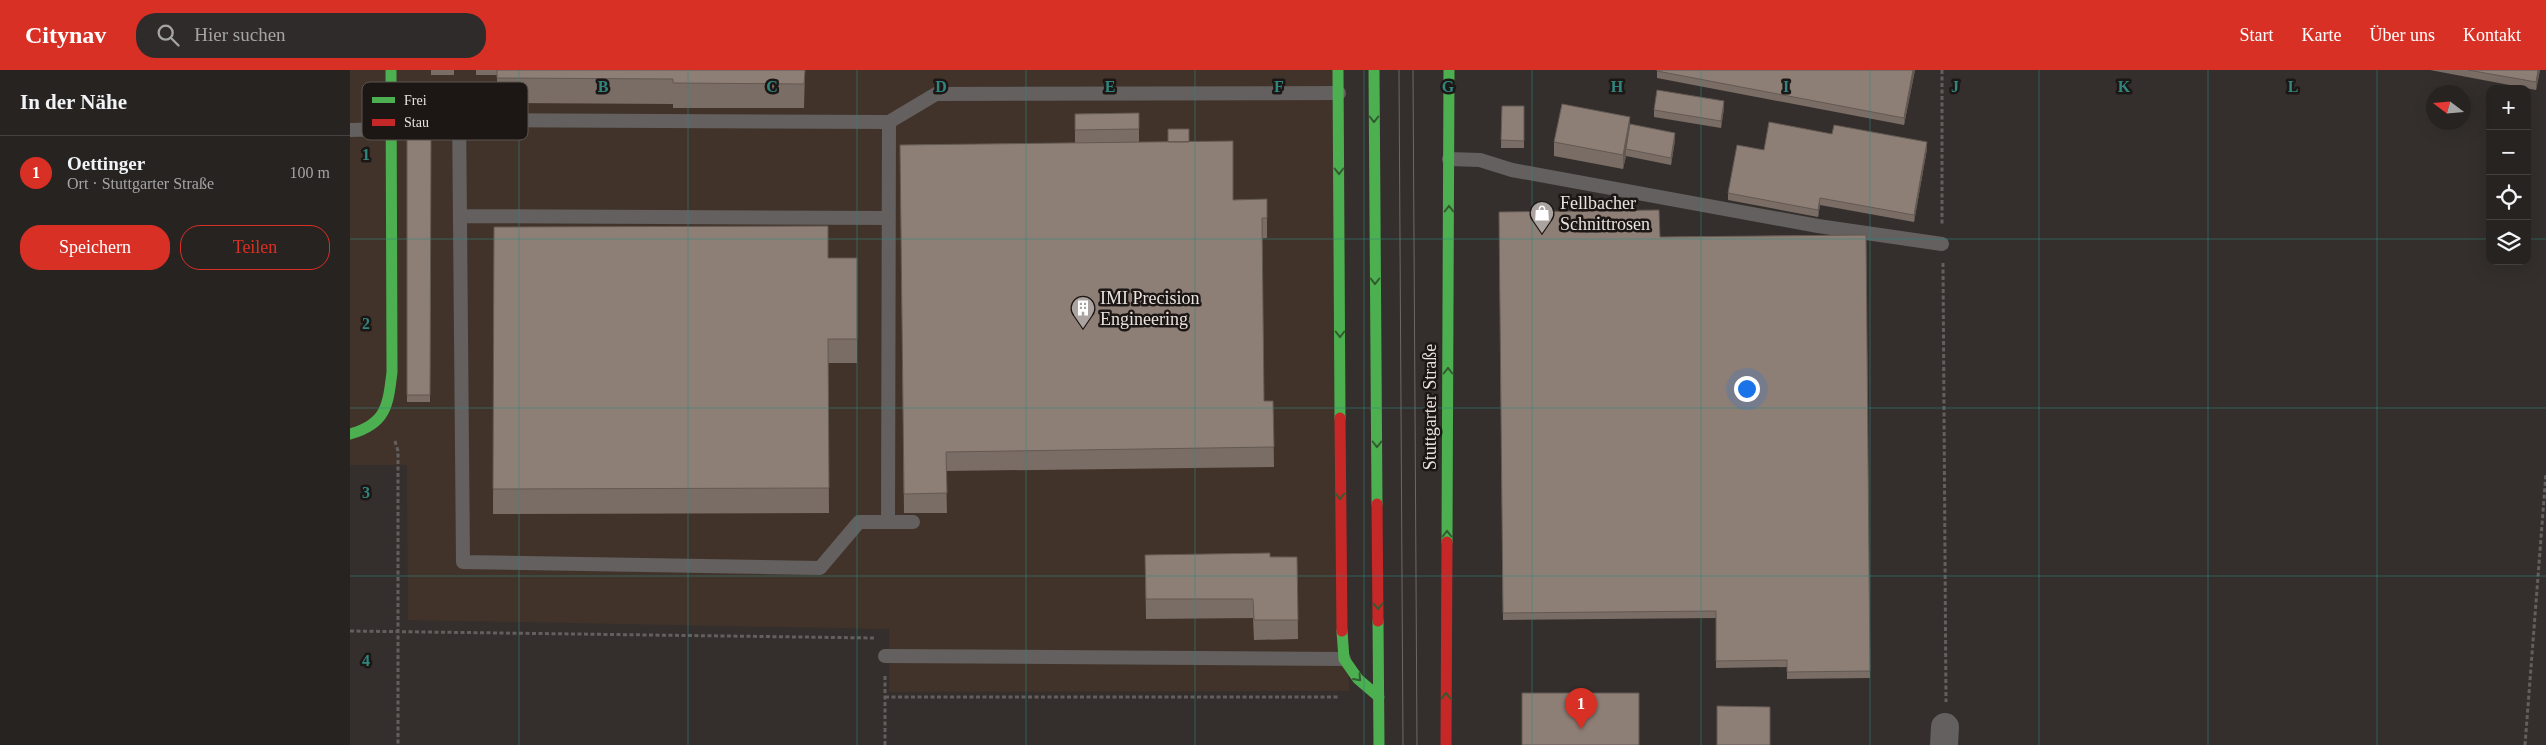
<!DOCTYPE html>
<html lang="de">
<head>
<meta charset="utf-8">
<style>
  :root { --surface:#272321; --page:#2f2b2a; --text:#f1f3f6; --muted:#a4a4a5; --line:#43403f; --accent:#d93025 }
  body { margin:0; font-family:"Times New Roman",serif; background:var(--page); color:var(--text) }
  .controls { position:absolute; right:15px; top:15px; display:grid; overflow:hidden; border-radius:10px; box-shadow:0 5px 20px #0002 }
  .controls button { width:45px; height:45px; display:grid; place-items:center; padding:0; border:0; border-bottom:1px solid var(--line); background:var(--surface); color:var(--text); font:25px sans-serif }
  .compass { position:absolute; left:2076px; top:15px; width:45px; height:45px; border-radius:50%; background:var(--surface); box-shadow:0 5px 20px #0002; rotate:286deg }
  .you { position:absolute; left:1396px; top:318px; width:18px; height:18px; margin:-12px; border:4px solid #fff; border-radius:50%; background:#1a73e8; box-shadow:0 0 0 8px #1a73e833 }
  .badge { display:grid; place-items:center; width:32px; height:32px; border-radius:50%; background:var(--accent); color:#fff; font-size:16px; font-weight:700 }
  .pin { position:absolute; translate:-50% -41px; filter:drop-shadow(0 1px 2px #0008) }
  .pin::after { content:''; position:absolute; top:26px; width:18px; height:15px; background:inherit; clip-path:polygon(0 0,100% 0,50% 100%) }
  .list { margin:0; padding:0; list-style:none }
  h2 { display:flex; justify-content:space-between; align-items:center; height:65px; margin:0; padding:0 20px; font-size:21px }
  h2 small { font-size:16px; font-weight:400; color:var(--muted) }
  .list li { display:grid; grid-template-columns:32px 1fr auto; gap:15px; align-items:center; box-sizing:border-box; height:75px; padding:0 20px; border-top:1px solid var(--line) }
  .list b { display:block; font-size:19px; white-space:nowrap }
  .list p { margin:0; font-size:16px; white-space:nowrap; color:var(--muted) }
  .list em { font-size:16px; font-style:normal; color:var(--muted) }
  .actions { display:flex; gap:10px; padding:15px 20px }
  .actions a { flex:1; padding:11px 0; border:1px solid var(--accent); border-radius:20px; text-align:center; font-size:18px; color:var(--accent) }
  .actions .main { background:var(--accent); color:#fff }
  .icon { flex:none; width:28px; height:28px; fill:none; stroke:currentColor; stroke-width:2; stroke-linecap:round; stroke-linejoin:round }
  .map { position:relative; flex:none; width:2196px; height:675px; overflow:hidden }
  header { display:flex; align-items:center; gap:30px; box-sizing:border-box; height:70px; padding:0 25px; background:var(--accent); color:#fff }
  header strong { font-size:24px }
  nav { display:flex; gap:28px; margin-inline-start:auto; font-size:18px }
  .search { width:350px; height:45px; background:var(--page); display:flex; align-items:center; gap:12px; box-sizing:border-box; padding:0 18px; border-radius:20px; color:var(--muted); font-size:19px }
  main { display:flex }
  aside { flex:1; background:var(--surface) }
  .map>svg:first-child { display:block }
  .built { fill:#42332a }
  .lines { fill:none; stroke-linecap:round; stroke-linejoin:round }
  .path { stroke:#625f5e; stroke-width:3; stroke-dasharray:4 2.5; stroke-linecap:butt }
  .lane { stroke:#63605f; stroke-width:14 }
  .street { stroke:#63605f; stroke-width:28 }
  .fast { stroke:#4caf50; stroke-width:11 }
  .jam { stroke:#c62828; stroke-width:11 }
  .tram { stroke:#6c6968; stroke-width:1 }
  .wall { fill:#7a6d65 }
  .shaded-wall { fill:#635953 }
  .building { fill:#8e7f76; stroke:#635953 }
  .oneway { stroke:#325b30 }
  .grid { fill:none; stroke:#30867f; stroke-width:1; stroke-opacity:0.55 }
  .labels { text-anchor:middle; stroke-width:5; stroke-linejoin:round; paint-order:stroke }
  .poi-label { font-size:18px; fill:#e9e2de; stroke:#1c1715; text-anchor:start }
  .street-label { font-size:18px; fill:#e9e2de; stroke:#1c1715 }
  .key { fill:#1c1715; stroke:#5a5451; stroke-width:1 }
  .key-label { font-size:14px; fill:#e9e2de }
  .grid-label { font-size:16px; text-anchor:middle; font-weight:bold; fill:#30867f; stroke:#1c1715; stroke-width:5; stroke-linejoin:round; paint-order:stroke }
</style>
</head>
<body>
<header>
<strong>Citynav</strong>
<div class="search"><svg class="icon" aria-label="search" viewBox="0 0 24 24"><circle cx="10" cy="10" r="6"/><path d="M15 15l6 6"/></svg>Hier suchen</div>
<nav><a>Start</a><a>Karte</a><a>Über uns</a><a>Kontakt</a></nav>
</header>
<main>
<aside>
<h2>In der Nähe<small></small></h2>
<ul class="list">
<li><span class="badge">1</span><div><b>Oettinger</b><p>Ort · Stuttgarter Straße</p></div><em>100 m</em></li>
</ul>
<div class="actions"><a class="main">Speichern</a><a>Teilen</a></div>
</aside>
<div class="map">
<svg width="2196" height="675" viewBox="0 0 2196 675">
  <rect width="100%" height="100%" fill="#342f2c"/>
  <path class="built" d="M0,0H986L999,621L539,622V559L58,550L57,395H0Z"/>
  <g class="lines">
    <path class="path" d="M1592,0V154
      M1593,193L1596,632
      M45,371L48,381V675
      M0,561L525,568
      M535,627H989
      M535,675V606
      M2175,675L2196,403"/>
    <path class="lane" d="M41,40L109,38L113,492L470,498L509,452H563
      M109,50L539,52L538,452
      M539,52L586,24L989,23
      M0,60L41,59
      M1099,89L1130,90L1162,100L1468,156L1592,174
      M110,146L539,148
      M535,586L994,589"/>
    <path class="street" d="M1594,675L1595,657"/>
    <path class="fast" d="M988,0L990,348
      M1024,0L1027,434
      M0,364C36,354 38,336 42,302L41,0
      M1097,472L1099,0
      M1028,551L1029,675
      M992,561L994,589L1008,609L1029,627"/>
    <path class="jam" d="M990,348L992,561
      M1027,434L1028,551
      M1096,675L1097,472"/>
    <path class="tram" d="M1049,0L1053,675
      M1063,0L1067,675"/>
  </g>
  <path class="wall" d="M81,0H104V5H81Z
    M126,0H455L454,38H323V34L147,33V5H126Z
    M1307,0H1565L1554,55L1307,8Z
    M2080,0H2190L2186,20Z
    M1152,36H1174V78H1151Z
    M1374,38L1371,58L1304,47V40Z
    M789,43V72H839L883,130L917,129V168H912L914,331H923L924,397L596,401L597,443H554L550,75L725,73V44Z
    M1280,54L1325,70L1321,95L1276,86L1273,99L1204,86V72Z
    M1482,64L1577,79L1564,152L1470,135L1468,147L1378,130V123L1414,80Z
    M57,68H81L80,332H57Z
    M1149,142L1310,167L1516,165L1520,608L1437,609V597L1366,598V548L1153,550Z
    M144,157L478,188H507V293H478L479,443L143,444Z
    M795,485L947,487L948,569L904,570L903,548L796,549Z"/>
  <path class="shaded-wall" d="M1563,0H1565L1554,55V48Z
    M2188,0H2190L2186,20V12Z
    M1374,31V38L1371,58V51Z
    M1280,47V61L1276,79V86L1273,99V85Z
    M1325,63V70L1321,95V88Z
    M1577,72V79L1564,152V145Z
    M1470,128V135L1468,147V140Z"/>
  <path class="building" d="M147,0H455L454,14L323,13V9L147,8Z
    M1307,0H1563L1554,48L1307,1Z
    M2118,0H2188L2186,12Z
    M1307,20L1374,31L1371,51L1304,40Z
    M1212,34L1280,47L1273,85L1204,72Z
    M1152,36H1174V71L1151,70Z
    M789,43V59L725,60V44Z
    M1419,52L1482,64L1484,55L1577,72L1564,145L1470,128L1468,140L1378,123L1387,75L1414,80Z
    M1280,54L1325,63L1321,88L1276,79Z
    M818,59H839V72H818Z
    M57,68H81L80,325H57Z
    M883,71V130L917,129V148H912L914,331H923L924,377L596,382L597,423L554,424L550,75Z
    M1309,140L1310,167L1516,165L1520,601L1437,602V590L1366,591V541L1153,543L1149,142Z
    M478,156V188H507V269H478L479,418L143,419L144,157Z
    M920,483V487H947L948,550H904L903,529H796L795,485Z
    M1172,623H1289V675H1172Z
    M1367,636L1420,637V675H1367Z"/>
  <defs><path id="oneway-chevron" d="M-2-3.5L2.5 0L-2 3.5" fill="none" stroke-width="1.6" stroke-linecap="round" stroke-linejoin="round" transform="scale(1.25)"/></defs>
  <g class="oneway">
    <use href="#oneway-chevron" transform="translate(1024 49) rotate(90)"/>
    <use href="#oneway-chevron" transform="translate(989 101) rotate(90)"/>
    <use href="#oneway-chevron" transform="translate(1099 139) rotate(-90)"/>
    <use href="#oneway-chevron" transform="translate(1025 211) rotate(90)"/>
    <use href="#oneway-chevron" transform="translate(990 264) rotate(90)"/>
    <use href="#oneway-chevron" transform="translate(1098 301) rotate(-90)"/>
    <use href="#oneway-chevron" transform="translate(1027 374) rotate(90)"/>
    <use href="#oneway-chevron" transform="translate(990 426) rotate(90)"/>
    <use href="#oneway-chevron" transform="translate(1097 464) rotate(-90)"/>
    <use href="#oneway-chevron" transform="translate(1028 536) rotate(90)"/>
    <use href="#oneway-chevron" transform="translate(1008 608) rotate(48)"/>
    <use href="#oneway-chevron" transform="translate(1096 626) rotate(-90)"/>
  </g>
  <path class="grid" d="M169,0V675M338,0V675M507,0V675M676,0V675M845,0V675M1014,0V675M1182,0V675M1351,0V675M1520,0V675M1689,0V675M1858,0V675M2027,0V675M0,169H2140M2177,169H2196M0,338H2196M0,506H2196"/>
  <defs>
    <g id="shop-pin" transform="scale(1.25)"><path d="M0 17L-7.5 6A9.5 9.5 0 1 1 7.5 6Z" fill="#aaa3a0" stroke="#1c1715"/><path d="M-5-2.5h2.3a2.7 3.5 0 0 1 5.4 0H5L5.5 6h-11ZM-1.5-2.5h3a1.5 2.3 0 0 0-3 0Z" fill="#fff"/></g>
    <g id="building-pin" transform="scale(1.25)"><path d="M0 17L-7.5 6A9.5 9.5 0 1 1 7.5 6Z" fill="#aaa3a0" stroke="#1c1715"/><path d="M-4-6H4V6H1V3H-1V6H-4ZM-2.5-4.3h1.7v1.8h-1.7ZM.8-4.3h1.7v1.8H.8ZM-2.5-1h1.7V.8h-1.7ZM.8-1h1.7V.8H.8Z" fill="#fff"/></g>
  </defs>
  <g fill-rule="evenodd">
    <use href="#shop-pin" x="1192" y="143"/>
    <use href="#building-pin" x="733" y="238"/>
  </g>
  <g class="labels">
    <g class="poi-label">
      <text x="1210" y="139">Fellbacher<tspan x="1210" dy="21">Schnittrosen</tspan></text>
      <text x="750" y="234">IMI Precision<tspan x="750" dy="21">Engineering</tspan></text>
    </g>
    <g class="street-label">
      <text transform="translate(1080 337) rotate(-90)" y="6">Stuttgarter Straße</text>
    </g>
  </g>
  <rect x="12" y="12" width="166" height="58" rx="8" class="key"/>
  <rect x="22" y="27" width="23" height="6" fill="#4caf50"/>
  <rect x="22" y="49" width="23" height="7" fill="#c62828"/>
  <g class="key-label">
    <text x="54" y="35">Frei</text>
    <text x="54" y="57">Stau</text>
  </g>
  <g class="grid-label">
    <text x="253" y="22">B</text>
    <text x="422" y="22">C</text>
    <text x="591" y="22">D</text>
    <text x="760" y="22">E</text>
    <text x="929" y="22">F</text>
    <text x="1098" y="22">G</text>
    <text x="1267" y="22">H</text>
    <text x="1436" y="22">I</text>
    <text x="1605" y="22">J</text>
    <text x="1774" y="22">K</text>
    <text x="1943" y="22">L</text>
    <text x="16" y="90">1</text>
    <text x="16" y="259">2</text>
    <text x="16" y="428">3</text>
    <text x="16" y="596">4</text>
  </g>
</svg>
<div class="controls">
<button>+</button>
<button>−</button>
<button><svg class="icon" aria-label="locate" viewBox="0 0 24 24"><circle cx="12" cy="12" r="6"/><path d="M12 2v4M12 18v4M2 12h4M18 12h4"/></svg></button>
<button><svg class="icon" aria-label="layers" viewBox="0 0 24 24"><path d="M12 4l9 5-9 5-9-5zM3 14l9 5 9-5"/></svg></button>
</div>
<svg class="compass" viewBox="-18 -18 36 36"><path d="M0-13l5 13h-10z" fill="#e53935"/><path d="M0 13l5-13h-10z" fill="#a4a4a5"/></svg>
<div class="you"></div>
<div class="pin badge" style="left:1231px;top:659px">1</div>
</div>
</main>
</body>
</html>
